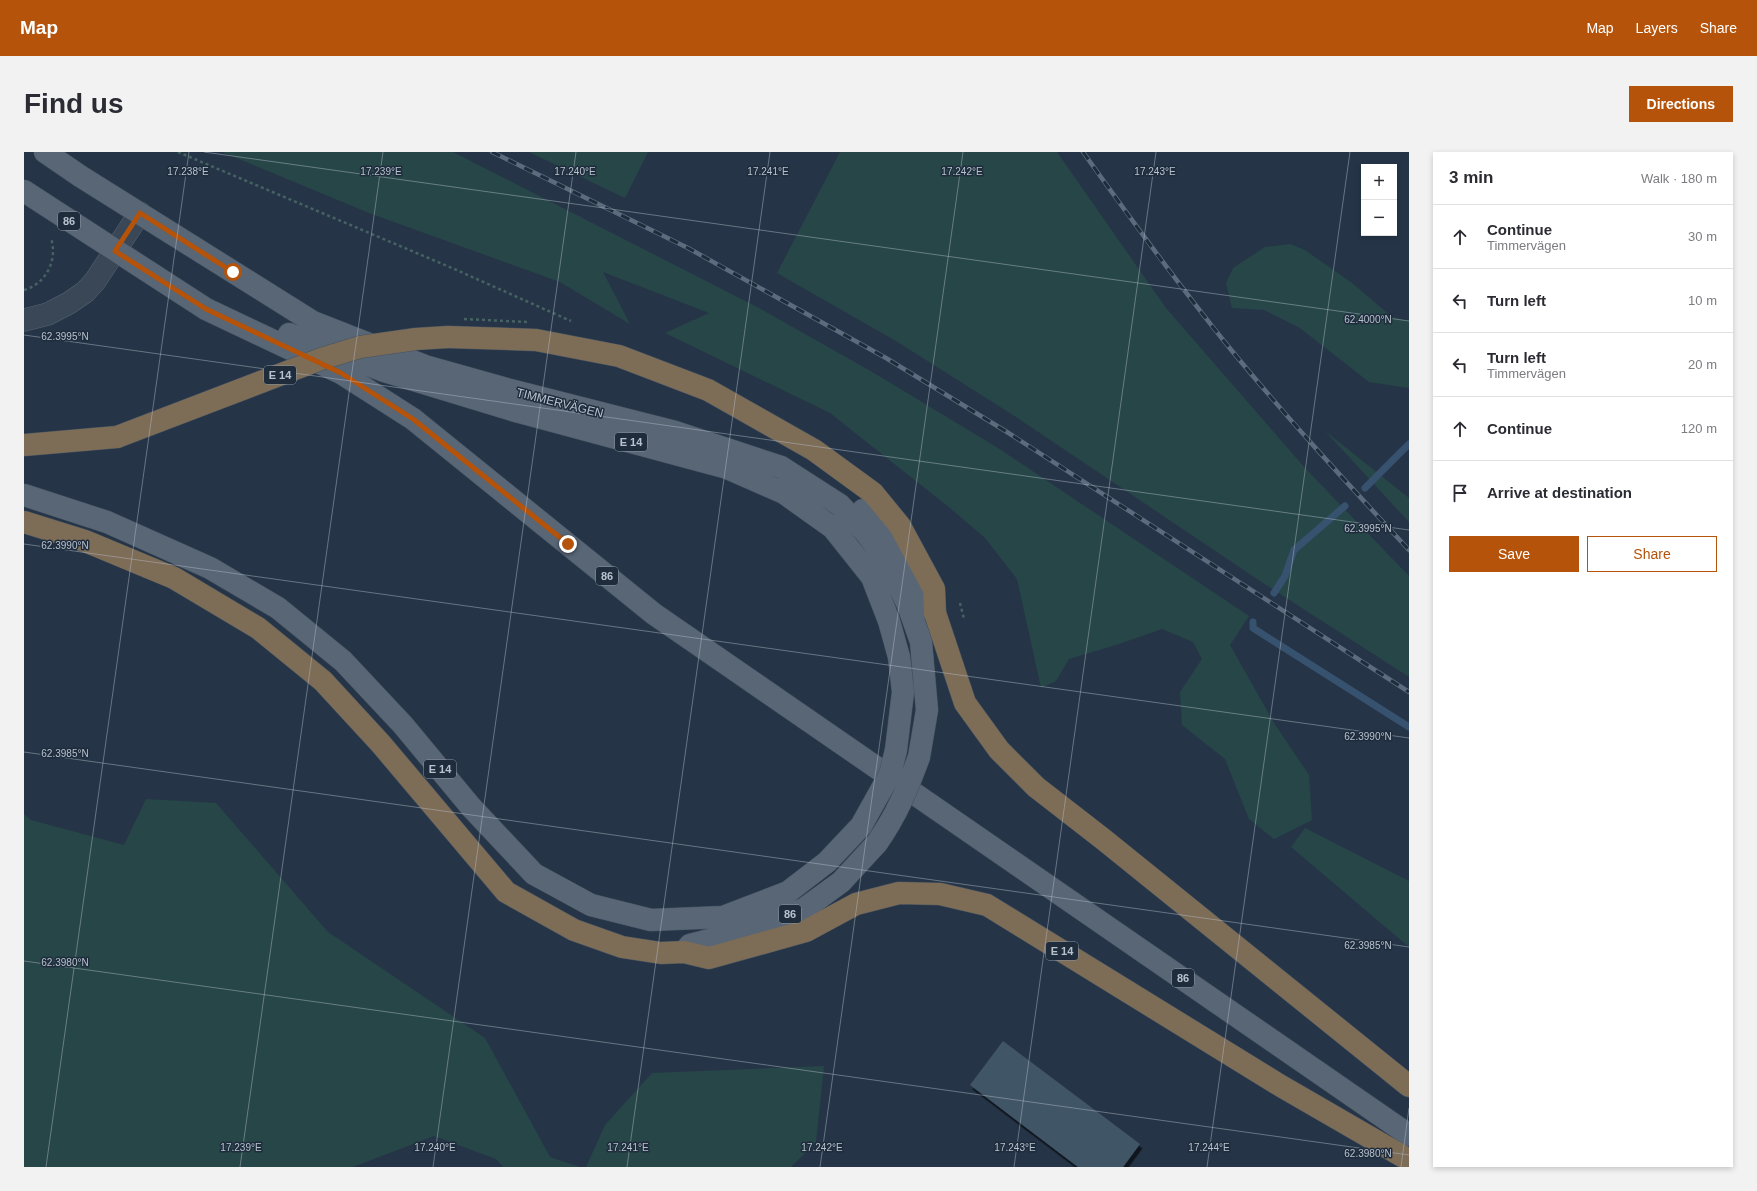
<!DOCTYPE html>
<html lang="en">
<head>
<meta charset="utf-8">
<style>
  :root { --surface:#fff; --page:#f2f2f3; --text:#2b2b33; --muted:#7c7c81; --line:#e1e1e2; --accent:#b45309 }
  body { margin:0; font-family:Arial,sans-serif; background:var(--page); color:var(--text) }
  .controls { position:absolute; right:12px; top:12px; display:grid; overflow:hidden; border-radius:0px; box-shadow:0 2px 6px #0003 }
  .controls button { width:36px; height:36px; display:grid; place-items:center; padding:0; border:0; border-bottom:1px solid var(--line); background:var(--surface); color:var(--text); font:20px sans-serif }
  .stop { position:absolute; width:12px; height:12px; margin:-9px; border:3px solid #b45309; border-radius:50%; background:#fff }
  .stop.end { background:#b45309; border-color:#fff; box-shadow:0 1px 4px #0008 }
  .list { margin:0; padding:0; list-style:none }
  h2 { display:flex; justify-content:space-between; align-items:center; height:52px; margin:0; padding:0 16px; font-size:17px }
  h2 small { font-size:13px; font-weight:400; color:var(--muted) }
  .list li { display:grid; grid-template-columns:26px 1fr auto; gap:12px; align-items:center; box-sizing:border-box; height:64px; padding:0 16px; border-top:1px solid var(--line) }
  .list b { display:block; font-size:15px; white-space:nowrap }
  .list p { margin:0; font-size:13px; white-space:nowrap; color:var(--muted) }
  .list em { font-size:13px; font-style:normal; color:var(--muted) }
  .actions { display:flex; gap:8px; padding:12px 16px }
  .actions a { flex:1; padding:9px 0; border:1px solid var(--accent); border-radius:0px; text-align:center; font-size:14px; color:var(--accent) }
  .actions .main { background:var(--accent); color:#fff }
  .icon { flex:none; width:22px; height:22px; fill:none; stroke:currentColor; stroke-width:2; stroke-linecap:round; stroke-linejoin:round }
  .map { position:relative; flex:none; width:1385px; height:1015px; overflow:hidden; border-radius:0px }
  header { display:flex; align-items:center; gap:24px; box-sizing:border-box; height:56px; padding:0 20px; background:var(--accent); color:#fff }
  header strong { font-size:19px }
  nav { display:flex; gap:22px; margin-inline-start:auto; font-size:14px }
  .intro { display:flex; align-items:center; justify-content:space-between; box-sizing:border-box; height:96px; padding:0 24px }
  h1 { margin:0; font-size:28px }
  .button { padding:10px 18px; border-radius:0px; background:var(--accent); color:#fff; font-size:14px; font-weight:700 }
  main { display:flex; gap:24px; padding:0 24px }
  aside { flex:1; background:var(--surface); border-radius:0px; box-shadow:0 2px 6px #0003 }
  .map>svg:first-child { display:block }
  .green { fill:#274648 }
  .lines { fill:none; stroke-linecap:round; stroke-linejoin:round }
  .stream { stroke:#37526f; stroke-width:7 }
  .building { fill:#415466; filter:url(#shadow) }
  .minor-casing { stroke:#586573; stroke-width:23 }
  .major-casing { stroke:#43505f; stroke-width:23 }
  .highway-casing { stroke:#445261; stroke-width:23 }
  .path { stroke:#466263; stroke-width:2.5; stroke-dasharray:3 3; stroke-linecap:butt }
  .minor { stroke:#3a4756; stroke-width:22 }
  .major { stroke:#586676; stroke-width:22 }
  .highway { stroke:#7d6c56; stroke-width:22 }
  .rail-casing { stroke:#5c6b7d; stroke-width:4.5 }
  .rail { stroke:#1e2c3c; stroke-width:3; stroke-dasharray:9; stroke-linecap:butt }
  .major-bridge-casing { stroke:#43505f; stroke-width:23; stroke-linecap:butt }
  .highway-bridge-casing { stroke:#445261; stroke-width:23; stroke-linecap:butt }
  .path-bridge { stroke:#466263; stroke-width:2.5; stroke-dasharray:3 3; stroke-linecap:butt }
  .major-bridge { stroke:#586676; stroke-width:22 }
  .highway-bridge { stroke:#7d6c56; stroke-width:22 }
  .route { stroke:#b45309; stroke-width:5 }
  .ticks { fill:none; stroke:#b8c2cf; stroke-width:1; stroke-opacity:0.45 }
  .labels { text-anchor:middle; stroke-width:3; stroke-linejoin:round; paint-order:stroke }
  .shield { fill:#1e2c3c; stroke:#8a95a3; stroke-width:1 }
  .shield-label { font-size:11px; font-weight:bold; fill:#b8c2cf }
  .street-label { font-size:12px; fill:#b8c2cf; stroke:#1e2c3c }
  .ticks-label { font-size:10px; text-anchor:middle; fill:#b8c2cf; stroke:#1e2c3c; stroke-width:3; stroke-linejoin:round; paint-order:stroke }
</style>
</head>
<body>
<header>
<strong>Map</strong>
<nav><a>Map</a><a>Layers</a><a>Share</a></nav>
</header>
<div class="intro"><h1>Find us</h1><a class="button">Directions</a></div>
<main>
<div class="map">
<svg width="1385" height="1015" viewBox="0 0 1385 1015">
  <defs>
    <filter id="shadow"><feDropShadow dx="2.5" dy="4.5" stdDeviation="0" flood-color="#0009"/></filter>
  </defs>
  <rect width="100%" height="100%" fill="#253547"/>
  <path class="green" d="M198,0H429L735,156L850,221L974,296L1225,464L1206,493L1250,571L1285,623L1288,668L1250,687L1225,667L1201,607L1158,573L1156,540L1178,507L1169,490L1138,477L1095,492L1045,507L1032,529L1017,536L993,427L961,386L926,356L806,261L641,181L685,161L579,120L606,172L536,130L345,61Z
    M505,0H624L601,46Z
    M816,0H1033L1142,156L1281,316L1385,424V525L1242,433L992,265L872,189L753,121Z
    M1266,92L1281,98L1328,131L1368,165L1385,169V236L1345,230L1276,176L1240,158L1208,156L1202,131L1209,116L1241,95Z
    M1301,279L1385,346V370Z
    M122,647L192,651L304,780L461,886L526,1005L556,1015H479L472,1007L410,984L329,1015H0V662L7,668L100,693Z
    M1281,676L1385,729V795L1267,695Z
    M800,914L792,990L767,1015H562L581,973L628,921Z"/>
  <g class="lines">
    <path class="stream" d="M1341,336L1385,292
      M1250,441L1261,424L1270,398L1321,354
      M1229,470V476L1385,575"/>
  </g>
  <path class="building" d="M979,889L1116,992L1099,1015H1054L946,933Z"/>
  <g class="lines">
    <g class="minor-casing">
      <path id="minor" d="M0,168L24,162L45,151L61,140L71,129L116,61"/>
    </g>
    <g class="major-casing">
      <path id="major" d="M21,0L56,24L289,170L401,214L486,238L651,280L757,315L816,353L843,382L863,410L884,453L897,490L903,558L895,605
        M0,39L182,157L317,221L389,267L630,462L1385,983
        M265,182L360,219L495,260L703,316L760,341L809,376L848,425L865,469L875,505L879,540L872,598
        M0,343L83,370L186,416L254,456L319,509L379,573L447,655L510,722L567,753L627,768L699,765L764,740L803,710L837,674
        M839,358L863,382L903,453L911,461
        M660,800L666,793L729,777L780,757L817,730L853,691"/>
    </g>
    <g class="highway-casing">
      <path id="highway" d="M424,185L512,188L595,204L684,238L790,298L849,341L876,374L910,437L911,461L941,551L975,598L1012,635L1079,687L1385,934
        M0,293L93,285
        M0,370L61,389L150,426L234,476L299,529L357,592L482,740L550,778L598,795L637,801L660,800L685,806L782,779L832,752L875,741L916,742L963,753L1257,934L1385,1008"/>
    </g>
    <path class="path" d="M154,0L428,116L547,169
      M0,138C22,132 34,108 27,86
      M936,451L940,467"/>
    <use href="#minor" class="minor"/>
    <use href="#major" class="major"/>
    <use href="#highway" class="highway"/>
    <g class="rail-casing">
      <path id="rail" d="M468,0L664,96L862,206L983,280L1385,540
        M1059,0C1106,66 1153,131 1204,194C1261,264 1323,331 1385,398"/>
    </g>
    <use href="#rail" class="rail"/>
    <g class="major-bridge-casing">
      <path id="major-bridge" d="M837,674L866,622L872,598
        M853,691C873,662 883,638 895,605"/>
    </g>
    <g class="highway-bridge-casing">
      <path id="highway-bridge" d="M93,285L297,207L336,195L392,187L424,185"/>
    </g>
    <path class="path-bridge" d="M440,167L503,170"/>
    <use href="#major-bridge" class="major-bridge"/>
    <use href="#highway-bridge" class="highway-bridge"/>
  </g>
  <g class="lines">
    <path class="route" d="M209,120L116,61L91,99L182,157L317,221L389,267L544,392"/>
  </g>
  <path class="ticks" d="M180,0L1385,169M0,183L1385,378M0,392L1385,586M0,600L1385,795M0,809L1385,1003M22,1015L165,0M216,1015L359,0M409,1015L552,0M603,1015L746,0M796,1015L939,0M990,1015L1132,0M1183,1015L1326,0M1377,1015L1385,956"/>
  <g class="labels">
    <g class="shield">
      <rect x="34" y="60" width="22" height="18" rx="3"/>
      <rect x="240" y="214" width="32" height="18" rx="3"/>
      <rect x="591" y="281" width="32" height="18" rx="3"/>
      <rect x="572" y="415" width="22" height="18" rx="3"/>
      <rect x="400" y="608" width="32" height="18" rx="3"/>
      <rect x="755" y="753" width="22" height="18" rx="3"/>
      <rect x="1022" y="790" width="32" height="18" rx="3"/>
      <rect x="1148" y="817" width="22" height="18" rx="3"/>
    </g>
    <g class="shield-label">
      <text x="45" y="73">86</text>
      <text x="256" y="227">E 14</text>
      <text x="607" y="294">E 14</text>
      <text x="583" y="428">86</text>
      <text x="416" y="621">E 14</text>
      <text x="766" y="766">86</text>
      <text x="1038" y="803">E 14</text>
      <text x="1159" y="830">86</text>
    </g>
    <g class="street-label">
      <text transform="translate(536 251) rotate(14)" y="4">TIMMERVÄGEN</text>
    </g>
  </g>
  <g class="ticks-label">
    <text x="164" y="23">17.238°E</text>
    <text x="357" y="23">17.239°E</text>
    <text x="551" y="23">17.240°E</text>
    <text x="744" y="23">17.241°E</text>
    <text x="938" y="23">17.242°E</text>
    <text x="1131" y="23">17.243°E</text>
    <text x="1344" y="171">62.4000°N</text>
    <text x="41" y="188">62.3995°N</text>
    <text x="1344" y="380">62.3995°N</text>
    <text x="41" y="397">62.3990°N</text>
    <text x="1344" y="588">62.3990°N</text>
    <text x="41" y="605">62.3985°N</text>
    <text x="1344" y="797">62.3985°N</text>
    <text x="41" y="814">62.3980°N</text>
    <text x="217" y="999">17.239°E</text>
    <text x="411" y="999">17.240°E</text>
    <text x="604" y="999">17.241°E</text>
    <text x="798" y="999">17.242°E</text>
    <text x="991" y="999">17.243°E</text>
    <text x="1185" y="999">17.244°E</text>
    <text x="1344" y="1005">62.3980°N</text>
  </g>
</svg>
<div class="controls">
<button>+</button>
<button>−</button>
</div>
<div class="stop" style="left:209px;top:120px"></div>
<div class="stop end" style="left:544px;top:392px"></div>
</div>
<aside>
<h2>3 min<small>Walk · 180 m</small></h2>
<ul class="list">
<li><svg class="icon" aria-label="ahead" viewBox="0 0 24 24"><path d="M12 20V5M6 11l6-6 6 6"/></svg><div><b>Continue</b><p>Timmervägen</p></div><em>30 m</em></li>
<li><svg class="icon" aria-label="left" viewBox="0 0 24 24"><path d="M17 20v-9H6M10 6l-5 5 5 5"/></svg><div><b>Turn left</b></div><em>10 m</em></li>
<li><svg class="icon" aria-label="left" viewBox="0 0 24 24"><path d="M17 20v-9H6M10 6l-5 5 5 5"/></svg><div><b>Turn left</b><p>Timmervägen</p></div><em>20 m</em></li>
<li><svg class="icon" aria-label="ahead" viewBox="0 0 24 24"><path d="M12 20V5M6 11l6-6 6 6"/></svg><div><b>Continue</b></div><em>120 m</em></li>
<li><svg class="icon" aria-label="arrive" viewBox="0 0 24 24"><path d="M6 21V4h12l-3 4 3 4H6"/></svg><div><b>Arrive at destination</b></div></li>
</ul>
<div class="actions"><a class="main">Save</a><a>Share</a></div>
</aside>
</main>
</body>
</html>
